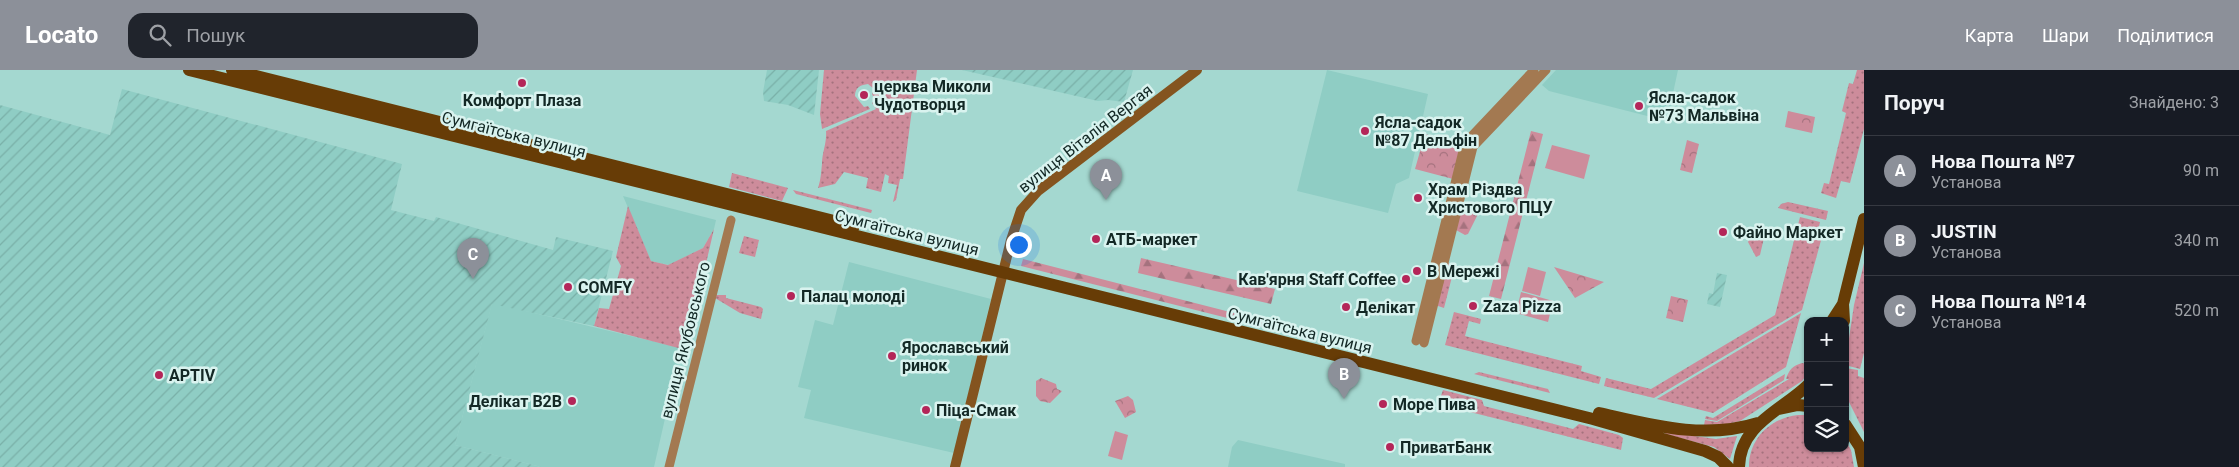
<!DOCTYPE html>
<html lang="uk">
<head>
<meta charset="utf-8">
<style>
  :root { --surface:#171b24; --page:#20242c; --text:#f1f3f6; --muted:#9ea1a6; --line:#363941; --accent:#8c9099 }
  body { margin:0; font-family:Roboto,sans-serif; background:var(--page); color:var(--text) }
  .controls { position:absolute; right:15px; bottom:15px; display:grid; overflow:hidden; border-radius:10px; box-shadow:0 1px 4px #0004 }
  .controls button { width:45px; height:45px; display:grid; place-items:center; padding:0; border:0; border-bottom:1px solid var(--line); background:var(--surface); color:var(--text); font:25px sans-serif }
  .you { position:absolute; left:1018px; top:174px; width:18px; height:18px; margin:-12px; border:4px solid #fff; border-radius:50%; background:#1a73e8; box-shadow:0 0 0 8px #1a73e833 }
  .badge { display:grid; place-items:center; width:32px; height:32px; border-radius:50%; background:var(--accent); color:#fff; font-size:16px; font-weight:700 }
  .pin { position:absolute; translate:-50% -41px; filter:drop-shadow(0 1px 2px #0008) }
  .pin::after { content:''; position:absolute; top:26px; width:18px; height:15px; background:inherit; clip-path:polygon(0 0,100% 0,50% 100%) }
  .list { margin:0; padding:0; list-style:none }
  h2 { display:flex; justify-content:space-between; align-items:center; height:65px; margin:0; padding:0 20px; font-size:21px }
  h2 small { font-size:16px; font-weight:400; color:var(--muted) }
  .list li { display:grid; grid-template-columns:32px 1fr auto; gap:15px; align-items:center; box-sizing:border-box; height:70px; padding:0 20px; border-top:1px solid var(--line) }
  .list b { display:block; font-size:19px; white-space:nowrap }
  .list p { margin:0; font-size:16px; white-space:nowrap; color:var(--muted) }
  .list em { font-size:16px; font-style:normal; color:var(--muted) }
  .icon { flex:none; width:28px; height:28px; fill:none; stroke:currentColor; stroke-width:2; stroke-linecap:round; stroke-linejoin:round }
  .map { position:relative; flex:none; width:1864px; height:397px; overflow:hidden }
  header { display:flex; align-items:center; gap:30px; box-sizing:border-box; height:70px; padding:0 25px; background:var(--accent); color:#fff }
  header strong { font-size:24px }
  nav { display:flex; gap:28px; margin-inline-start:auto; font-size:18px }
  .search { width:350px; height:45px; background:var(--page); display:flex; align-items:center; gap:12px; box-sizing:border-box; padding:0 18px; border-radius:15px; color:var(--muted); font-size:19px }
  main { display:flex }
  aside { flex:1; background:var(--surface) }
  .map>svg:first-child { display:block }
  .built { fill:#8fcdc4 }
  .industrial { fill:url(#industrial-furrows) }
  .grass { fill:url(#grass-dots) }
  .forest { fill:url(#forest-firs) }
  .park { fill:url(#park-crowns) }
  .garden { fill:#cd8c9b }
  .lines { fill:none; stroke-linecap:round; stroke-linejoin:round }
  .street { stroke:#a37951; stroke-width:9 }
  .secondary { stroke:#84541f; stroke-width:10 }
  .primary { stroke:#673c06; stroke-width:12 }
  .poi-dot { fill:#b42659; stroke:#d9f3ef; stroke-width:2 }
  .labels { text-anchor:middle; stroke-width:5; stroke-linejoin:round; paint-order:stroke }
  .poi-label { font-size:16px; font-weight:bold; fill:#132825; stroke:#d9f3ef; text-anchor:start }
  .street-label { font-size:16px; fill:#132825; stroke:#d9f3ef }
</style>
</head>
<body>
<header>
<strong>Locato</strong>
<div class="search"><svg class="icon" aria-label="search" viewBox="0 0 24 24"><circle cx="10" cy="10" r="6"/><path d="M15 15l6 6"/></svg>Пошук</div>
<nav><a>Карта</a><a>Шари</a><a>Поділитися</a></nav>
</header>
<main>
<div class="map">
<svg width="1864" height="397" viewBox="0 0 1864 397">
  <defs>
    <pattern id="industrial-furrows" width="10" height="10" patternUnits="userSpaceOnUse" patternTransform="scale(1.25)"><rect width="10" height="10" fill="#8fcdc4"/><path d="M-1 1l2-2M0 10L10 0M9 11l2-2" fill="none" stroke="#7ab0a8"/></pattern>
    <pattern id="grass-dots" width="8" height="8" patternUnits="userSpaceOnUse" patternTransform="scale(1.25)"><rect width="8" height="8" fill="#cd8c9b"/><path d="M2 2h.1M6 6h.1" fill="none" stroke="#a5727e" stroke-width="1.8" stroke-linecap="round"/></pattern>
    <pattern id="forest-firs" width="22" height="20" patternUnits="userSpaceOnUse" patternTransform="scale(1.25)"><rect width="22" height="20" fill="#cd8c9b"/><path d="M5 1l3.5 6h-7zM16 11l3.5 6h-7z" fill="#a5727e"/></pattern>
    <pattern id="park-crowns" width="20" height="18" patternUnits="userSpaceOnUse" patternTransform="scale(1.25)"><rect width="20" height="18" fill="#cd8c9b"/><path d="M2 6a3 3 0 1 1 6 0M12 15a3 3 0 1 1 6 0" fill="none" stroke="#a5727e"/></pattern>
  </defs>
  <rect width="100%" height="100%" fill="#a4d8d0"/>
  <path class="built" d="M1327,0L1428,24L1409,108L1396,114L1388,143L1297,121Z
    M1556,0H1678L1667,51L1549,21L1542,15Z
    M623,126L716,150L714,159L703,178L669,195L651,191Z
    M849,192L991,229L954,383L804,348L811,320L798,317L815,250L833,255Z
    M492,233L681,278L654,397H541L455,375Z
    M1238,370L1345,394V397H1228L1232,377Z"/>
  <path class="industrial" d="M767,0H819L814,45L788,35L764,31L763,22Z
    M962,0H1133L1124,32L1108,30L1098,31Z
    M122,19L402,94L391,140L434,151L436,147L553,180L556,167L613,181L594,256L492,234L455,375L541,397H0V35L110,65Z
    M1717,203L1727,205L1720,237L1707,234L1709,223L1713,224Z"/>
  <path class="grass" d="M824,0H917L903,109H900L896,130L893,132L897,115L888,113L889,106L885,104L881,122L866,118L868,108L844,102L835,114L818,118C821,109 821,103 822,94C822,82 827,73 826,61L876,39L872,33L875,30L872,24L874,19L868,14C861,15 855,17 855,26L864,37L868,36L870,39L822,59L820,44Z
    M1857,0H1864V59L1850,113L1841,111L1836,128L1821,123L1824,113L1829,114L1846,43L1842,41L1849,13L1853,14Z
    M732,103L788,118L782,131L729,117Z
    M793,120L872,140L871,143L796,124Z
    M1788,132L1828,141L1826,150L1778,138L1781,134Z
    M628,136L651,191L668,195L703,178L714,159L686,280L594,256L599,238L609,239L621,196L616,187Z
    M1800,147L1820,152L1818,161L1823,163L1802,240L1654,328L1604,316L1606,308L1651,319L1775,245Z
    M1766,159L1760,185L1756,187L1748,172L1751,166Z
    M744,166L759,170L755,187L739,183Z
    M1447,193L1455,195L1444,238L1438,236L1436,234Z
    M1864,193V283L1860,299L1845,295L1854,235Z
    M716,225H726V228L761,237L763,239L761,249L740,243L715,228Z
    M1454,242L1481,249L1480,254L1469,251L1465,266L1582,296L1581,301L1601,307L1599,314L1445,275Z
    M1801,243L1786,297L1713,343L1657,329Z
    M1802,293L1808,294V303L1802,311L1740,351L1727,354L1704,355L1705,350L1717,352L1789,309H1786C1789,300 1792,296 1802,293Z
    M1845,298L1858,300V306L1864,308V362L1845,324Z
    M1479,302L1548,319L1550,323L1474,304Z
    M1785,304L1784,310L1717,351L1705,349L1706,346L1713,348Z
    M1443,320L1482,330L1484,336L1573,359L1579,354L1619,365L1623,368L1621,380L1438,334Z
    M1798,345H1808V378H1845V369L1851,380L1854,397H1749C1749,368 1771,348 1798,345Z
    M1666,362L1716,369L1737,366L1730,389L1714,377L1665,364Z"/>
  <path class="forest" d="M1531,61L1543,64L1501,229L1489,226Z
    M1468,134L1476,137L1478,144L1468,164L1465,165L1456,160L1460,142Z
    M1141,188L1275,219L1271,234L1138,203Z
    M1023,189L1304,261L1303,267L1021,196Z"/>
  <path class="park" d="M1788,41L1815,47L1812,63L1785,57Z
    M1425,64L1462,74L1453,109L1415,99Z
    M1687,70L1699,74L1692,103L1680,100Z
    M1554,197L1604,212L1575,228Z
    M1671,226L1688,230L1683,252L1666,248Z
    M1041,308L1056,314L1057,319L1062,321L1050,333L1040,331L1036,326V311Z
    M1128,326L1133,330L1136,342L1125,348L1115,331Z"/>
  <path class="garden" d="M1552,75L1590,85L1584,109L1545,98Z
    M1528,197L1546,202L1540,226L1522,221Z
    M1521,222L1553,231L1548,252L1516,243Z
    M1115,361L1128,365L1122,390L1108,386Z"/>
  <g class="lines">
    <path class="street" d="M1416,271L1465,73L1534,0
      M1424,273L1473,77L1546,0
      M669,397L731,150"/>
    <path class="secondary" d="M955,397L1011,170L1021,140L1038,121L1197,0"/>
    <path class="primary" d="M189,0L1593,349L1705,381L1718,387L1728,397
      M232,0L854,156
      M1832,251L1843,234
      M1844,251L1843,234L1864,149
      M1779,339L1798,335L1808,336
      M1599,343C1652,355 1704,370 1758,353
      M1845,354L1860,377L1864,397
      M1739,397C1740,354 1781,341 1808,315"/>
  </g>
  <g class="poi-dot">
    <circle cx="522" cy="13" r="5"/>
    <circle cx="864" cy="25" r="5"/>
    <circle cx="1639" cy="36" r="5"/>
    <circle cx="1365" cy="61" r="5"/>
    <circle cx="1418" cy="128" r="5"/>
    <circle cx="1723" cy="162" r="5"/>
    <circle cx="1096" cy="169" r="5"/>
    <circle cx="1417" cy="201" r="5"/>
    <circle cx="1406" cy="209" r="5"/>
    <circle cx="568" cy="217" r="5"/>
    <circle cx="791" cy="226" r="5"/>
    <circle cx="1473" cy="236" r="5"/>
    <circle cx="1346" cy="237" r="5"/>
    <circle cx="892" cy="286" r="5"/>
    <circle cx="159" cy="305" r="5"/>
    <circle cx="572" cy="331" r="5"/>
    <circle cx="1383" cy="334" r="5"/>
    <circle cx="926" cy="340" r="5"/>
    <circle cx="1390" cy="377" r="5"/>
  </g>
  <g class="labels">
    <g class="poi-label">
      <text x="874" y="22">церква Миколи<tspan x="874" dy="18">Чудотворця</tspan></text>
      <text x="1649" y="33">Ясла-садок<tspan x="1649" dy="18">№73 Мальвіна</tspan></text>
      <text x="522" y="36" text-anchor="middle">Комфорт Плаза</text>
      <text x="1375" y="58">Ясла-садок<tspan x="1375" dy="18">№87 Дельфін</tspan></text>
      <text x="1428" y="125">Храм Різдва<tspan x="1428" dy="18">Христового ПЦУ</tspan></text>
      <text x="1733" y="168">Файно Маркет</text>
      <text x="1106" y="175">АТБ-маркет</text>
      <text x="1427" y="207">В Мережі</text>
      <text x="1396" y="215" text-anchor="end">Кав'ярня Staff Coffee</text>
      <text x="578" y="223">COMFY</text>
      <text x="801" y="232">Палац молоді</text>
      <text x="1483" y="242">Zaza Pizza</text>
      <text x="1356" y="243">Делікат</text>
      <text x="902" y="283">Ярославський<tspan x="902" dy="18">ринок</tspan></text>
      <text x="169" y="311">APTIV</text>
      <text x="562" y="337" text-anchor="end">Делікат B2B</text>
      <text x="1393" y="340">Море Пива</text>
      <text x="936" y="346">Піца-Смак</text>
      <text x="1400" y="383">ПриватБанк</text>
    </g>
    <g class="street-label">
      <text transform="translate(514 64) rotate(14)" y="6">Сумгаїтська вулиця</text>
      <text transform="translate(1085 68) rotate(-38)" y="6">вулиця Віталія Вергая</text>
      <text transform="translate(907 162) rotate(14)" y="6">Сумгаїтська вулиця</text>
      <text transform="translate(1300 260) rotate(14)" y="6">Сумгаїтська вулиця</text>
      <text transform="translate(685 270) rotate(-76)" y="6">вулиця Якубовського</text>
    </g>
  </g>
</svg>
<div class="controls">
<button>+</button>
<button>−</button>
<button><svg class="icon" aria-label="layers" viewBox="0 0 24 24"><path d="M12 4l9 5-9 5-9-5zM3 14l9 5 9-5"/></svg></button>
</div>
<div class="you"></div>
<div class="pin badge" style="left:1106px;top:130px">A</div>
<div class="pin badge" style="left:1344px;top:329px">B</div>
<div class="pin badge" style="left:473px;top:209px">C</div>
</div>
<aside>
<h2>Поруч<small>Знайдено: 3</small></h2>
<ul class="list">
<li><span class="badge">A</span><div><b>Нова Пошта №7</b><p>Установа</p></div><em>90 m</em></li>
<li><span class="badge">B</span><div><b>JUSTIN</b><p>Установа</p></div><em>340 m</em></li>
<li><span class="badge">C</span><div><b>Нова Пошта №14</b><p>Установа</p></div><em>520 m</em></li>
</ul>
</aside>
</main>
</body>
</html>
